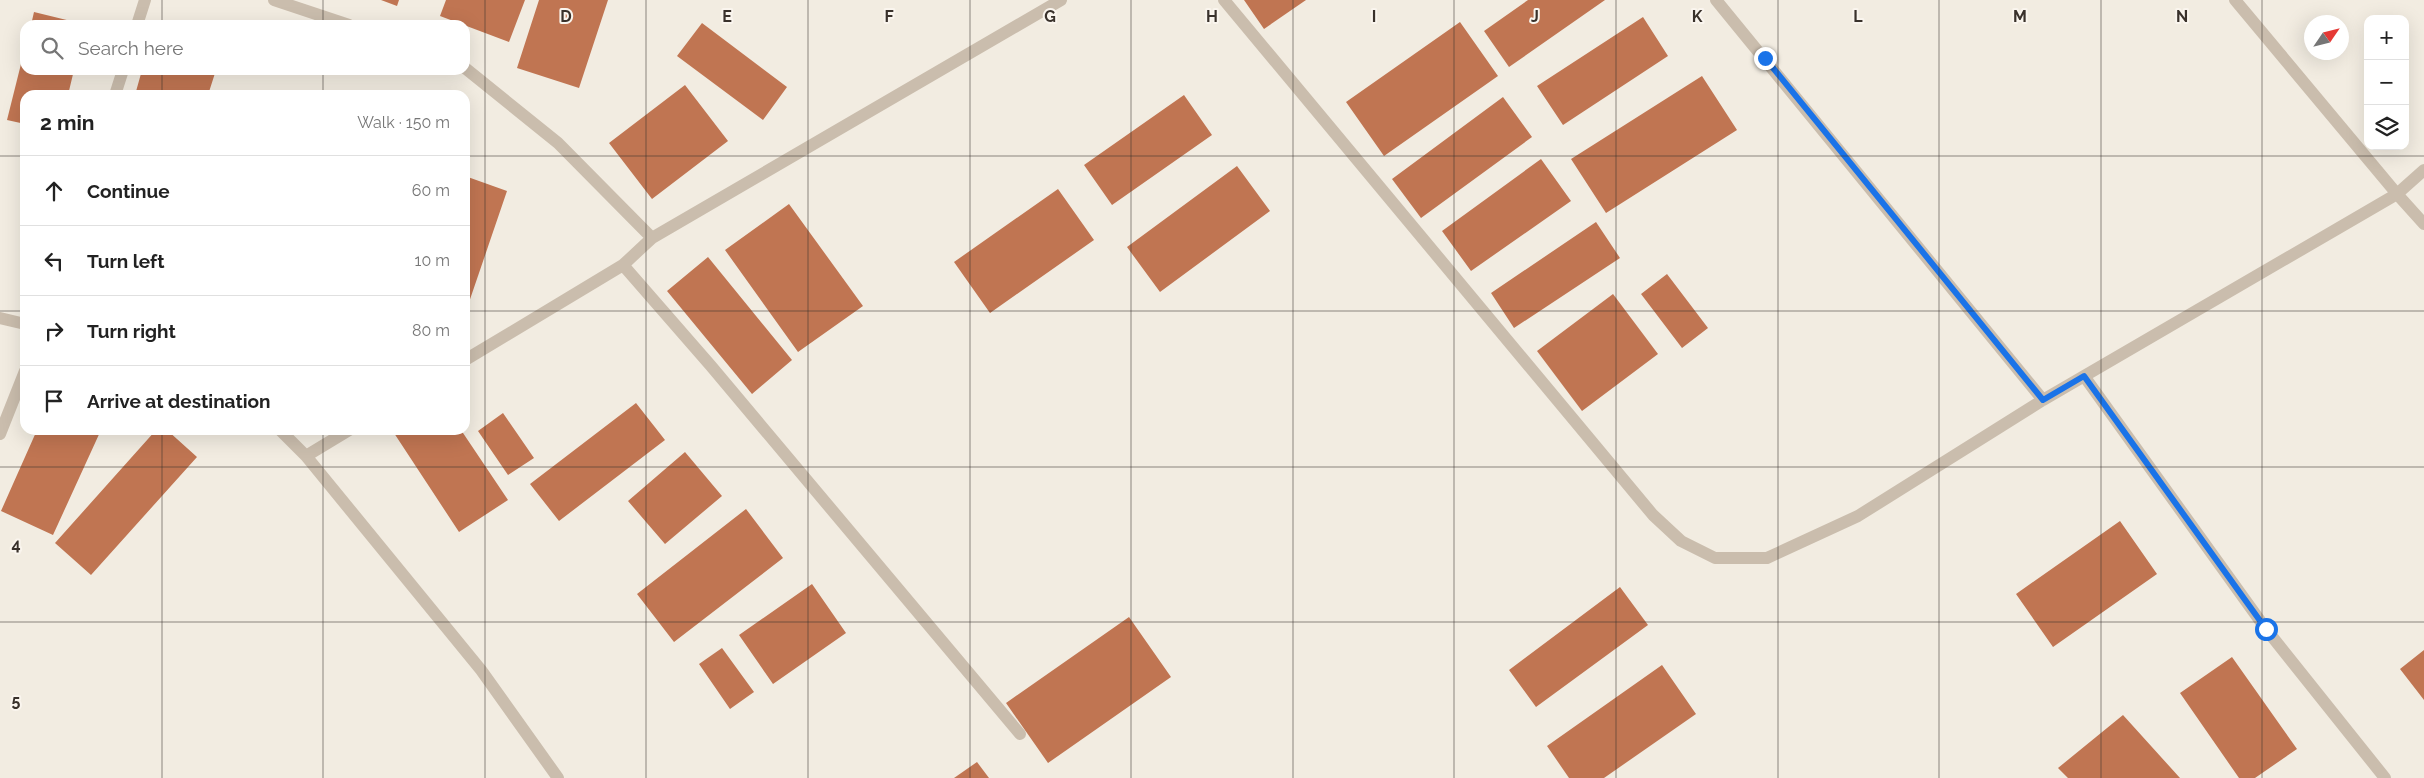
<!DOCTYPE html>
<html lang="en">
<head>
<meta charset="utf-8">
<style>
  :root { --surface:#fff; --page:#f6f6f6; --text:#222; --muted:#767676; --line:#e0e0e0 }
  body { margin:0; font-family:Raleway,sans-serif; background:var(--page); color:var(--text) }
  .controls { position:absolute; right:15px; top:15px; display:grid; overflow:hidden; border-radius:10px; box-shadow:0 5px 20px #0002 }
  .controls button { width:45px; height:45px; display:grid; place-items:center; padding:0; border:0; border-bottom:1px solid var(--line); background:var(--surface); color:var(--text); font:25px sans-serif }
  .compass { position:absolute; left:2304px; top:15px; width:45px; height:45px; border-radius:50%; background:var(--surface); box-shadow:0 5px 20px #0002; rotate:55deg }
  .stop { position:absolute; width:15px; height:15px; margin:-11px; border:4px solid #1a73e8; border-radius:50%; background:#fff }
  .stop.end { background:#1a73e8; border-color:#fff; box-shadow:0 1px 5px #0008 }
  .list { margin:0; padding:0; list-style:none }
  h2 { display:flex; justify-content:space-between; align-items:center; height:65px; margin:0; padding:0 20px; font-size:21px }
  h2 small { font-size:16px; font-weight:400; color:var(--muted) }
  .list li { display:grid; grid-template-columns:32px 1fr auto; gap:15px; align-items:center; box-sizing:border-box; height:70px; padding:0 20px; border-top:1px solid var(--line) }
  .list b { display:block; font-size:19px; white-space:nowrap }
  .list em { font-size:16px; font-style:normal; color:var(--muted) }
  .icon { flex:none; width:28px; height:28px; fill:none; stroke:currentColor; stroke-width:2; stroke-linecap:round; stroke-linejoin:round }
  .map { position:relative; flex:none; width:2424px; height:778px; overflow:hidden }
  .search { position:absolute; background:var(--surface); box-shadow:0 5px 20px #0002; left:20px; top:20px; width:450px; height:55px; display:flex; align-items:center; gap:12px; box-sizing:border-box; padding:0 18px; border-radius:15px; color:var(--muted); font-size:19px }
  .panel { position:absolute; background:var(--surface); box-shadow:0 5px 20px #0002; left:20px; top:90px; width:450px; height:345px; border-radius:15px }
  .map>svg:first-child { display:block }
  .building { fill:#c07552 }
  .lines { fill:none; stroke-linecap:round; stroke-linejoin:round }
  .minor { stroke:#cabdad; stroke-width:12 }
  .route { stroke:#1a73e8; stroke-width:6 }
  .grid { fill:none; stroke:#39312b; stroke-width:1; stroke-opacity:0.55 }
  .grid-label { font-size:16px; text-anchor:middle; font-weight:bold; fill:#39312b; stroke:#faf5ee; stroke-width:4; stroke-linejoin:round; paint-order:stroke }
</style>
</head>
<body>
<div class="map">
<svg width="2424" height="778" viewBox="0 0 2424 778">
  <rect width="100%" height="100%" fill="#f2ece1"/>
  <path class="building" d="M381,0H399L397,6Z
    M446,0H525L509,42L440,16Z
    M539,0H608L579,88L517,68Z
    M1244,0H1306L1264,29Z
    M1528,0H1605L1509,67L1484,31Z
    M34,12L83,24V25H31Z
    M1643,17L1668,56L1563,125L1537,86Z
    M1460,22L1498,76L1384,156L1346,102Z
    M702,23L787,87L763,120L677,56Z
    M24,52L25,70H74L68,95H25V124L7,120Z
    M142,70H216L208,95H135Z
    M1702,76L1737,130L1606,213L1571,159Z
    M685,85L728,141L652,199L609,143Z
    M1184,95L1212,135L1112,205L1084,165Z
    M1503,97L1532,137L1421,218L1392,179Z
    M1541,159L1571,201L1471,271L1442,231Z
    M1237,166L1270,211L1160,292L1127,247Z
    M465,176L507,191L465,314Z
    M1058,189L1094,240L990,313L954,262Z
    M789,204L863,306L798,352L725,250Z
    M1596,222L1620,258L1514,328L1491,293Z
    M708,257L792,360L752,394L667,291Z
    M1667,274L1708,328L1682,348L1641,294Z
    M1613,294L1658,354L1582,411L1537,351Z
    M636,403L665,440L559,521L530,484Z
    M503,413L534,458L508,475L478,431Z
    M37,430H101L53,535L1,511Z
    M156,430H167L197,457L91,575L55,543Z
    M392,430H461L508,500L459,532Z
    M685,452L722,496L665,544L628,501Z
    M746,509L783,558L674,642L637,594Z
    M2120,521L2157,574L2053,647L2016,594Z
    M812,584L846,633L773,684L739,635Z
    M1620,587L1648,625L1536,707L1509,670Z
    M1129,617L1171,677L1048,763L1006,703Z
    M722,648L754,692L730,709L699,664Z
    M2424,650V700L2400,669Z
    M2232,657L2297,749L2255,778H2239L2180,693Z
    M1662,665L1696,714L1604,778H1569L1547,746Z
    M2123,715L2180,778H2068L2058,768Z
    M977,762L989,778H954Z"/>
  <g class="lines">
    <path class="minor" d="M274,0L349,25
      M1224,0L1653,515L1681,541L1715,558H1767L1858,516L2043,400L2397,194L2424,170
      M1716,0L2043,400
      M2235,0L2397,194L2424,224
      M137,25L145,0
      M465,68L558,143L652,238
      M115,95L123,70
      M623,265L711,366L1020,734
      M0,318L25,324
      M465,360L623,265L652,238L1061,0
      M2084,376L2266,629L2385,778
      M280,430L306,456L481,670L558,778
      M0,434L25,371
      M306,456L349,430"/>
  </g>
  <g class="lines">
    <path class="route" d="M1765,58L2043,400L2084,376L2266,629"/>
  </g>
  <path class="grid" d="M162,0V25M323,0V25M485,0V778M646,0V778M808,0V778M970,0V778M1131,0V778M1293,0V778M1454,0V778M1616,0V778M1778,0V778M1939,0V778M2101,0V778M2262,0V778M162,70V95M323,70V95M0,156H25M465,156H2424M0,311H25M465,311H2424M162,430V778M323,430V778M0,467H2424M0,622H2424"/>
  <g class="grid-label">
    <text x="566" y="22">D</text>
    <text x="727" y="22">E</text>
    <text x="889" y="22">F</text>
    <text x="1050" y="22">G</text>
    <text x="1212" y="22">H</text>
    <text x="1374" y="22">I</text>
    <text x="1535" y="22">J</text>
    <text x="1697" y="22">K</text>
    <text x="1858" y="22">L</text>
    <text x="2020" y="22">M</text>
    <text x="2182" y="22">N</text>
    <text x="16" y="550">4</text>
    <text x="16" y="706">5</text>
  </g>
</svg>
<div class="controls">
<button>+</button>
<button>−</button>
<button><svg class="icon" aria-label="layers" viewBox="0 0 24 24"><path d="M12 4l9 5-9 5-9-5zM3 14l9 5 9-5"/></svg></button>
</div>
<svg class="compass" viewBox="-18 -18 36 36"><path d="M0-13l5 13h-10z" fill="#e53935"/><path d="M0 13l5-13h-10z" fill="#767676"/></svg>
<div class="stop" style="left:2266px;top:629px"></div>
<div class="stop end" style="left:1765px;top:58px"></div>
<div class="search"><svg class="icon" aria-label="search" viewBox="0 0 24 24"><circle cx="10" cy="10" r="6"/><path d="M15 15l6 6"/></svg>Search here</div>
<section class="panel">
<h2>2 min<small>Walk · 150 m</small></h2>
<ul class="list">
<li><svg class="icon" aria-label="ahead" viewBox="0 0 24 24"><path d="M12 20V5M6 11l6-6 6 6"/></svg><div><b>Continue</b></div><em>60 m</em></li>
<li><svg class="icon" aria-label="left" viewBox="0 0 24 24"><path d="M17 20v-9H6M10 6l-5 5 5 5"/></svg><div><b>Turn left</b></div><em>10 m</em></li>
<li><svg class="icon" aria-label="right" viewBox="0 0 24 24"><path d="M7 20v-9h11M14 6l5 5-5 5"/></svg><div><b>Turn right</b></div><em>80 m</em></li>
<li><svg class="icon" aria-label="arrive" viewBox="0 0 24 24"><path d="M6 21V4h12l-3 4 3 4H6"/></svg><div><b>Arrive at destination</b></div></li>
</ul>
</section>
</div>
</body>
</html>
